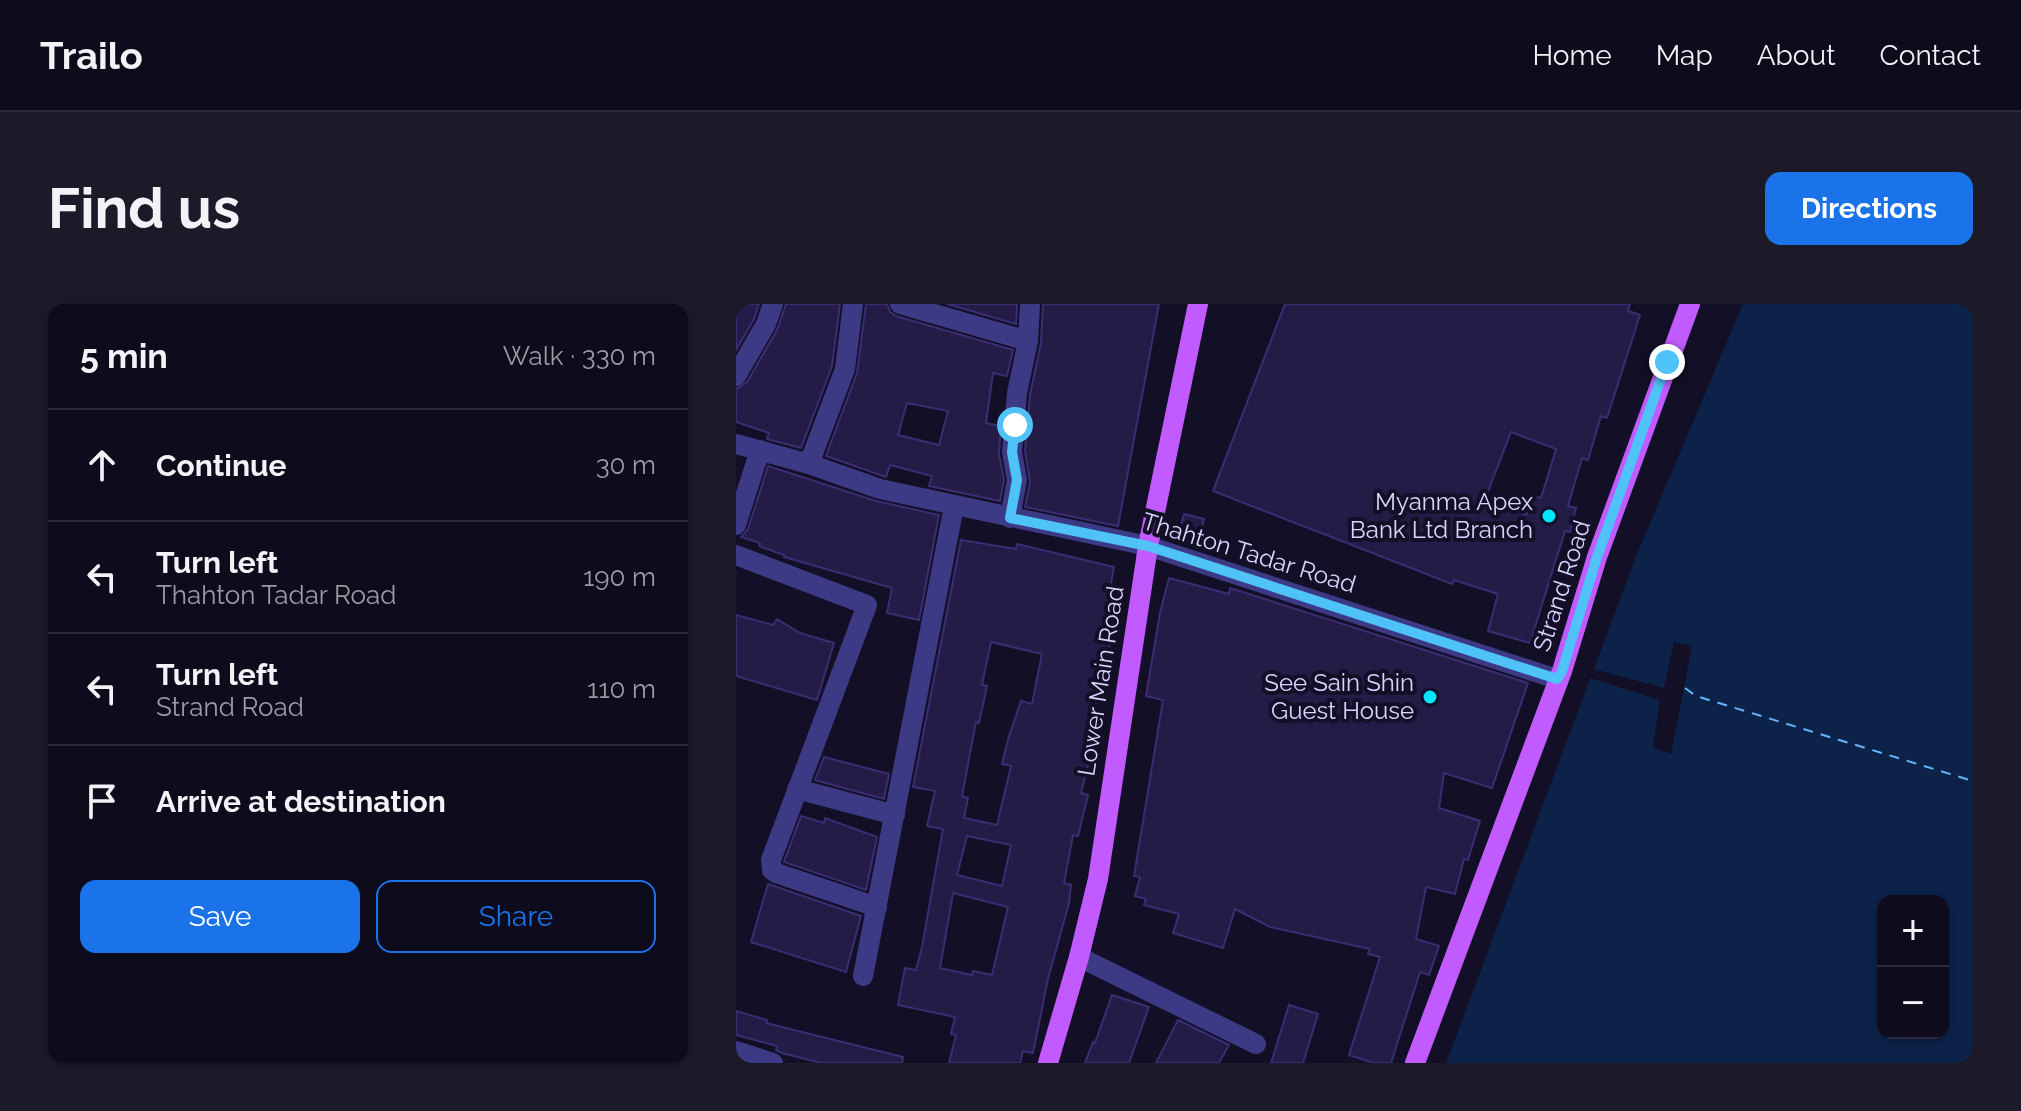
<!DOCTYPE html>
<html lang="en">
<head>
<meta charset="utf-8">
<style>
  :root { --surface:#0e0b1c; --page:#1c1929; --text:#f1f3f6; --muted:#9b9ba3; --line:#2e2b3b; --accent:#1a73e8 }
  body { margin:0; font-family:Raleway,sans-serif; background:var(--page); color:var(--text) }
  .controls { position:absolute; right:24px; bottom:24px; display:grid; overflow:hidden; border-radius:16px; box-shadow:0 2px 6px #0004 }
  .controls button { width:72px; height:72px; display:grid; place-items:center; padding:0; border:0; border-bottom:2px solid var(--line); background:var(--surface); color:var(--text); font:40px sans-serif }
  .stop { position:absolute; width:24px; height:24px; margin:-18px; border:6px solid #4fc3f7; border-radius:50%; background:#fff }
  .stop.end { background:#4fc3f7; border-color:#fff; box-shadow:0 2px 8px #0008 }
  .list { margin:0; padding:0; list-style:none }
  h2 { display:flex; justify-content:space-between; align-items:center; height:104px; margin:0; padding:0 32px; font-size:34px }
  h2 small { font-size:26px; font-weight:400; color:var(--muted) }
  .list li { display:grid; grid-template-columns:52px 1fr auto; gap:24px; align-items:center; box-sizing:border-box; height:112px; padding:0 32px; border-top:2px solid var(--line) }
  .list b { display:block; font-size:30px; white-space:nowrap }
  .list p { margin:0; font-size:26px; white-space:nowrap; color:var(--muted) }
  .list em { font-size:26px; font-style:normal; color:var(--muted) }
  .actions { display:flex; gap:16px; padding:24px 32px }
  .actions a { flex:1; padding:18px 0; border:2px solid var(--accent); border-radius:16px; text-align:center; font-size:28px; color:var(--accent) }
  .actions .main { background:var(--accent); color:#fff }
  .icon { flex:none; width:44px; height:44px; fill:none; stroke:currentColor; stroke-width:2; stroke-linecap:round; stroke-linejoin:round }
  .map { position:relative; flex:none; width:1237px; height:759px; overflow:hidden; border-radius:16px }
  header { display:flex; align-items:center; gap:48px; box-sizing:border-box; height:112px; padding:0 40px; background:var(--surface); border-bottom:2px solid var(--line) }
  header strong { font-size:38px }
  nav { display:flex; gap:44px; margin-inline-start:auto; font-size:28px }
  .intro { display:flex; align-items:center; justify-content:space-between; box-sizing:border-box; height:192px; padding:0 48px }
  h1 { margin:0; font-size:56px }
  .button { padding:20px 36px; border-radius:16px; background:var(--accent); color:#fff; font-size:28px; font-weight:700 }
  main { display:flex; gap:48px; padding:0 48px }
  aside { flex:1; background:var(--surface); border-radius:16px; box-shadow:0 2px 6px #0004 }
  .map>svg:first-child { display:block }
  .water { fill:#0c2248; fill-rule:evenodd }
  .pier { fill:#130f26 }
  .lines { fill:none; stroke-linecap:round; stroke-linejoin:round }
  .ferry { stroke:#62b6ff; stroke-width:2; stroke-dasharray:10 8; stroke-linecap:butt }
  .building { fill:#241b47; stroke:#3b2d73; stroke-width:2; fill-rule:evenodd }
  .minor { stroke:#3d3a85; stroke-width:20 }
  .major { stroke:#c25bff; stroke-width:20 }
  .route { stroke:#4fc3f7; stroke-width:10 }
  .poi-dot { fill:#00e5ff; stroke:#130f26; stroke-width:3 }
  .labels { text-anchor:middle; stroke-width:8; stroke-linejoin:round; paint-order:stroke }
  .poi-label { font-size:24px; fill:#d9d4ff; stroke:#130f26; text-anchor:end }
  .street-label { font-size:24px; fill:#d9d4ff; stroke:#130f26 }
</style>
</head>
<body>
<header>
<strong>Trailo</strong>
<nav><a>Home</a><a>Map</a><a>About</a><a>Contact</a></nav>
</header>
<div class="intro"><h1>Find us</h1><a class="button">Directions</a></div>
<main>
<aside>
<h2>5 min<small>Walk · 330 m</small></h2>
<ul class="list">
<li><svg class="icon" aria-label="ahead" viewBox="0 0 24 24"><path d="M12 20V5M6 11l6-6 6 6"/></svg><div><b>Continue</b></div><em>30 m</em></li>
<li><svg class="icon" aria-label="left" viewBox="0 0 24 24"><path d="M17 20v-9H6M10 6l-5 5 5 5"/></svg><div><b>Turn left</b><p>Thahton Tadar Road</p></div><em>190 m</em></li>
<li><svg class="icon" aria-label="left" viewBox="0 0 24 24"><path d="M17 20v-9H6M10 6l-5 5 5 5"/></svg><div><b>Turn left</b><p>Strand Road</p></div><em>110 m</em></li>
<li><svg class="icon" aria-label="arrive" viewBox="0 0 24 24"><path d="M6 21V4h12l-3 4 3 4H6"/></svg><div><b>Arrive at destination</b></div></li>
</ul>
<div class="actions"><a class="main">Save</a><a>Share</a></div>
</aside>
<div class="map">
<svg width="1237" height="759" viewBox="0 0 1237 759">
  <rect width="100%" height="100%" fill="#130f26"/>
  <path class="water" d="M1007,0H1237V759H710L901,250ZM1147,597H1207V729H1147Z"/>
  <path class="pier" d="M938,338L956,342L935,450L917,443L924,396L851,373L854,364L928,384Z"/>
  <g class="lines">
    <path class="ferry" d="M949,384L960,392L1237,477"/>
  </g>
  <path class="building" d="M0,0H23L18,15L0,46Z
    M50,0H104L96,62L65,144L31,135L33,129L0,118V85L11,78L41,26Z
    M130,0H151L154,8L160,12L277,46L271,72L257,69L250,119L265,122L263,150L268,176L264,197L193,182L196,172L154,161L150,173L90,152L121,69ZM171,99L212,107L203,141L162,131Z
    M211,0H281L280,20Z
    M307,0H423L382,222L289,203L294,178L289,147L294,91L305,39Z
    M549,0H894L892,7L904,11L871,114L865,112L852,156L846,154L832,202L840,204L834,228L829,227L794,339L752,327L762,290L718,276L716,280L477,187ZM775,128L820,145L805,194L795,192L790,211L748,198Z
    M32,162L140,197L203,211L183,316L151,309L156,284L48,253V251L23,242L24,239L5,233L12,225Z
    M448,210L468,215L464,233L443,228Z
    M225,236L280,245L281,240L378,263L371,302L380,304L370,364L368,363L356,418H359L349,452L354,453L345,489L352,491L342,532L337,531L328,579L335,581L333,599L312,675L297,749L287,747L284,759H213L220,731L215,730L219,713L162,701L169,664L180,666L186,643L207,525L191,522L199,487L177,483ZM255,338L306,350L296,400L285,397L273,432L266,460L275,462L261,521L228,514L232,494L226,492L240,418L243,419L251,382L246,381ZM231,532L275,541L266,582L221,571ZM217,589L272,603L256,671L237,667L236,671L204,664Z
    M433,274L493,290L494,284L792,379L756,484L708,469L703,504L744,517L732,556L728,555L719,590L690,583L680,635L703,642L693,671L684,668L655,759H638L613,751L644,653L632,650L634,645L534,623L499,605L487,644L437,629L443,610L408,601L410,595L399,592L404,573L398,572L427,396L410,392L424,309Z
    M0,311L37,321L41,315L64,329L98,339L81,396L0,372Z
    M88,453L153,470L148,495L79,476Z
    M65,512L88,519L89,514L141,533L130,586L48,558Z
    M32,580L125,612L110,668L15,638Z
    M376,691L413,703L393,759H349L357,738L359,739Z
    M553,701L582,710L567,759H535Z
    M0,707L31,716L30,719L167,753L166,759H85L46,749L40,746L41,742L0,731Z
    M442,716L493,741L483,759H420Z"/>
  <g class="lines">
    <path class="minor" d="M164,0L292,37
      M0,72L30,20L37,0
      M0,140L73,160L144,185L412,242L821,375
      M73,160L109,65L117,0
      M274,214L281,176L276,148L281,89L292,37L294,0
      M0,221L24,146
      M0,251L131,301L35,556L36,566L40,569L141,603
      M61,485L159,511
      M343,653L520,740
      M127,672L218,202
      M0,747L37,759"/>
    <path class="major" d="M312,759L343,653L362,575L412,242L462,0
      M679,759L826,367L861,253L954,0"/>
  </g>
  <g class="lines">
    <path class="route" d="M279,121L276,148L281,176L274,214L412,242L821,375L826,367L861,253L931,58"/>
  </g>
  <g class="poi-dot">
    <circle cx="813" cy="212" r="8"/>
    <circle cx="694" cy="393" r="8"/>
  </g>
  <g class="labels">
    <g class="poi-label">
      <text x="797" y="206">Myanma Apex<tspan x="797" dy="28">Bank Ltd Branch</tspan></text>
      <text x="678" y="387">See Sain Shin<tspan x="678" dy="28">Guest House</tspan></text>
    </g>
    <g class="street-label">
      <text transform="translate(513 249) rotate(17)" y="8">Thahton Tadar Road</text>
      <text transform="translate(826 282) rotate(-72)" y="8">Strand Road</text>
      <text transform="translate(365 377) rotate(-81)" y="8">Lower Main Road</text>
    </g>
  </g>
</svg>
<div class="controls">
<button>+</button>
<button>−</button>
</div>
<div class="stop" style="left:279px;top:121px"></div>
<div class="stop end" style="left:931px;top:58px"></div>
</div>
</main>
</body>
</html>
